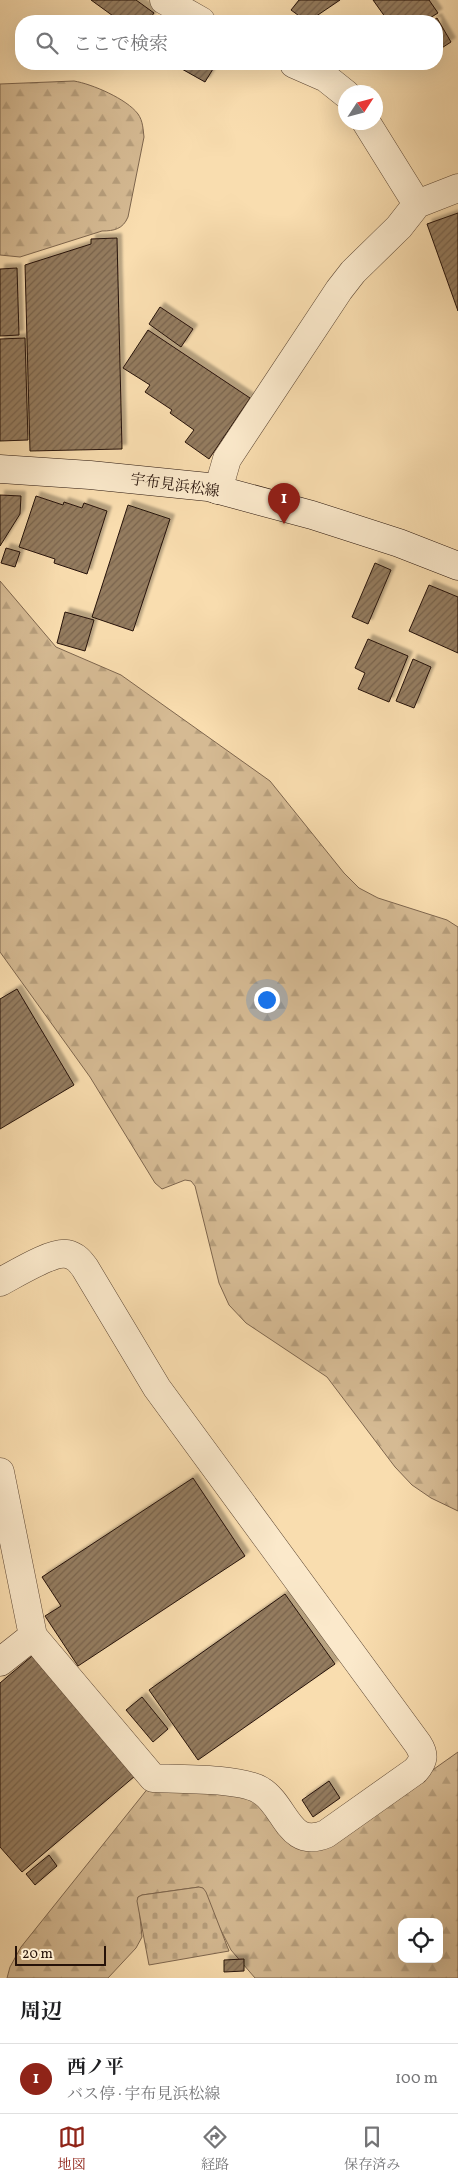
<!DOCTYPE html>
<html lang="ja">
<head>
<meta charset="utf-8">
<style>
  :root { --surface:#fff; --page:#f6f6f6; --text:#202124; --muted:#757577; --line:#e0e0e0; --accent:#8f2418 }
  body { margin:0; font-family:Vollkorn,"Noto Serif JP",serif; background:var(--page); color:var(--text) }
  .controls { position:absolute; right:15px; bottom:15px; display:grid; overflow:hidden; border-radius:10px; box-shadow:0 5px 20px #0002 }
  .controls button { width:45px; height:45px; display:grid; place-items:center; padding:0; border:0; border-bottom:1px solid var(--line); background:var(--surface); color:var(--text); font:25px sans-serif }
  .compass { position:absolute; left:338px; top:85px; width:45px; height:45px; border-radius:50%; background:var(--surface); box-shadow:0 5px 20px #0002; rotate:54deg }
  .scale { position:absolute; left:15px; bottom:12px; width:91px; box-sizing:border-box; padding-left:5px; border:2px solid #261209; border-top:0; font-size:14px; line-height:18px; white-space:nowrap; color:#261209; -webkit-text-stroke:4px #fbe9cb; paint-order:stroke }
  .you { position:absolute; left:266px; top:999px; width:18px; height:18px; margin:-12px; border:4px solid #fff; border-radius:50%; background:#1a73e8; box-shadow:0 0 0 8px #1a73e833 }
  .badge { display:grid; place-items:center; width:32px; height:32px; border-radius:50%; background:var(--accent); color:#fff; font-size:16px; font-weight:700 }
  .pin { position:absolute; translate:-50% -41px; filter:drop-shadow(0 1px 2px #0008) }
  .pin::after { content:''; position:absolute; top:26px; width:18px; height:15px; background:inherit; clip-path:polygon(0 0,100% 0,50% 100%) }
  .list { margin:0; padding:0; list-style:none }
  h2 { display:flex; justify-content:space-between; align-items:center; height:65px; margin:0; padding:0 20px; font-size:21px }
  h2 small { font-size:16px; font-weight:400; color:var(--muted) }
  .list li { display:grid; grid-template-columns:32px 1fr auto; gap:15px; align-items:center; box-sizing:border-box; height:70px; padding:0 20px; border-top:1px solid var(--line) }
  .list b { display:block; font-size:19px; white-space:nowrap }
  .list p { margin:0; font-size:16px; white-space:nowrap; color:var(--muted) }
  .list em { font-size:16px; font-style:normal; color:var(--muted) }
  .icon { flex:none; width:28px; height:28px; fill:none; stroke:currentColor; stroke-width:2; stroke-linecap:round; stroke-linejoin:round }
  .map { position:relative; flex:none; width:458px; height:1978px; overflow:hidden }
  .search { position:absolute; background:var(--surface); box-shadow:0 5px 20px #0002; left:15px; right:15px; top:15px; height:55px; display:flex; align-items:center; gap:12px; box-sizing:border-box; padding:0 18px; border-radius:20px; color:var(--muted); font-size:19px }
  .sheet { height:135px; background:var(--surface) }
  nav { display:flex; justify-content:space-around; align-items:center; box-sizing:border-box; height:70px; border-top:1px solid var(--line); background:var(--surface); font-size:14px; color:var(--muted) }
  nav a { display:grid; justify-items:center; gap:2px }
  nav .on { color:var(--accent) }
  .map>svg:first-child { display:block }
  .forest { fill:url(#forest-firs); stroke:#7e664e; fill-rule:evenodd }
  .cemetery { fill:url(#cemetery-stones); stroke:#7e664e }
  .building { fill:url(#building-hatch); stroke:#261209; filter:url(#shadow) }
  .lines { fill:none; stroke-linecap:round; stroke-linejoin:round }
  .minor-casing { stroke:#5b4532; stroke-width:29 }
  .secondary-casing { stroke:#261209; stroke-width:29 }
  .minor { stroke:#fbe9cb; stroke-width:28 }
  .secondary { stroke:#fbe9cb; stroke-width:28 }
  .labels { text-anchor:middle; stroke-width:5; stroke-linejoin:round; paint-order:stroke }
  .street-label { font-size:15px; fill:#261209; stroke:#fbe9cb }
</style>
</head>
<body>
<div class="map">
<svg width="458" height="1978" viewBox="0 0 458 1978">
  <defs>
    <pattern id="forest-firs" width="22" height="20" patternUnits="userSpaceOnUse" patternTransform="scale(1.25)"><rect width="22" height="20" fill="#d5ba93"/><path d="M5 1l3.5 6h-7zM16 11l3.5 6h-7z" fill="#b79f7d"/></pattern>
    <pattern id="cemetery-stones" width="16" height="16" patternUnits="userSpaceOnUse" patternTransform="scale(1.25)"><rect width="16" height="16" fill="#d5ba93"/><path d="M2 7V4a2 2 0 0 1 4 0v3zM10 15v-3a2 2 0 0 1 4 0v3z" fill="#b79f7d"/></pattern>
    <pattern id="building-hatch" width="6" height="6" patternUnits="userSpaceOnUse" patternTransform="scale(1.25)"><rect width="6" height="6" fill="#947c5f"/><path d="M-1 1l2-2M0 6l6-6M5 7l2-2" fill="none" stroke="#79644d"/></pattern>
    <filter id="shadow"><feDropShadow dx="4.5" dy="-4.5" stdDeviation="1" flood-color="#0004"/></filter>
  </defs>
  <rect width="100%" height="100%" fill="#f9ddaf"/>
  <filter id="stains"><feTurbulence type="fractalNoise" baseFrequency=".004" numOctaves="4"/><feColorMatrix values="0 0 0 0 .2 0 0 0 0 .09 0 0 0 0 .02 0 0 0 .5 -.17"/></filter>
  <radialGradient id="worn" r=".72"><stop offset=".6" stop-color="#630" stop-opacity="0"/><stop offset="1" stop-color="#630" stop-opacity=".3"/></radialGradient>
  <path class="forest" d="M74,81C92,84 127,99 138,114C143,121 143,129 144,137L128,217C123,229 114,231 102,231L20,257L0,255V84Z
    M0,581L56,647L121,675L270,781L344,873L359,888L378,898L447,920L458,927V1511L431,1498L412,1485L395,1467L327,1377L246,1323L229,1305L219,1283L195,1186L191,1181L185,1180L162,1189L155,1183L90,1077L0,952Z
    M458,1752V1978H255L231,1950L199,1887L142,1895L138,1897L142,1937L136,1948L108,1978H7L10,1967L21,1947L149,1787L245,1795L331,1842ZM402,1922H439V1959H402Z"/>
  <path class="cemetery" d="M199,1887L203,1888L206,1892L229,1951L149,1965L137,1901L138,1897L142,1895Z"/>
  <path class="building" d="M91,0H136L154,13L148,21H120Z
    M299,0H340L309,21H306L291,10Z
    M373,0H429L438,13L425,21H388Z
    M437,18L451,42L437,51V21H432Z
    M173,64H216L205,82Z
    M458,213V311L427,224Z
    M117,238L122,449L30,451L25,265L91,244V239Z
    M17,268L19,335L0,336V269Z
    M160,307L193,329L181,347L149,324Z
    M148,330L250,398L209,459L185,442L194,430L170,413L172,410L145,392L150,385L123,368Z
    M25,338L28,440L0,441V339Z
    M0,495L21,496L20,514L0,546Z
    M36,496L63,505L64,502L82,508L84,503L107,511L87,574L54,563L55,559L19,547Z
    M128,505L170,519L133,631L92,617Z
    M6,548L20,552L15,567L1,563Z
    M375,563L391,570L368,624L352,617Z
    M429,585L458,597V653L409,631Z
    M65,612L94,620L85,651L57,643Z
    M368,639L408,656L389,702L358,689L365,673L355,668Z
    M413,659L431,667L414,708L396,701Z
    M17,989L74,1085L0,1129V999Z
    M193,1478L245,1556L78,1666L45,1616L61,1606L42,1577Z
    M285,1594L335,1664L198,1760L149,1690Z
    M32,1656L135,1776L22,1872L0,1847V1683Z
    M142,1697L168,1729L153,1742L126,1710Z
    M329,1781L340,1798L313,1817L302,1800Z
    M49,1855L57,1866L35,1885L26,1874Z
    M244,1959V1971L224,1972V1960Z"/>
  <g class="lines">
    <g class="minor-casing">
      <path id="minor" d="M164,0L201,21
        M294,64L326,78L346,94
        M366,122L417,204
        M218,490L227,459L339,290L353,272L399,227L417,204L458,188
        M0,1282C14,1275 52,1251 67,1254C76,1256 80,1261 85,1268L157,1388L418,1744C425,1755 424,1761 415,1771L326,1834C288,1850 286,1805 260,1790C239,1778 179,1779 153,1778L33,1636
        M0,1472L33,1636L0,1662"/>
    </g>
    <g class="secondary-casing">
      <path id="secondary" d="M0,469L90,475L208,487L312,515L399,543L458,566"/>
    </g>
    <use href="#minor" class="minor"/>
    <use href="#secondary" class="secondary"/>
  </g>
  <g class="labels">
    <g class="street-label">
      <text transform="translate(175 485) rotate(8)" y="5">宇布見浜松線</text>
    </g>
  </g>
  <rect width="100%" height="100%" filter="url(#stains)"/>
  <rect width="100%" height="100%" fill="url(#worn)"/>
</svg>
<div class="controls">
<button><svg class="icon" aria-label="locate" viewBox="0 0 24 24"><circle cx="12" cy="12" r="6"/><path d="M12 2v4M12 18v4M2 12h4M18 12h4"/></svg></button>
</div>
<svg class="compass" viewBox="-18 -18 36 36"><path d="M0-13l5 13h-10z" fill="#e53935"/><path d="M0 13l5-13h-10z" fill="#757577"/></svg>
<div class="scale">20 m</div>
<div class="you"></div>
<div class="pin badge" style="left:284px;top:524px">1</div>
<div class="search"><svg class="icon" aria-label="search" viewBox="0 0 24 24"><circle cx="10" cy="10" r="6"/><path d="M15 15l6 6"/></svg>ここで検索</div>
</div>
<section class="sheet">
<h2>周辺<small></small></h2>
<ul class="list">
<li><span class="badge">1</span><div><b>西ノ平</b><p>バス停 · 宇布見浜松線</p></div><em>100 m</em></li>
</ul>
</section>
<nav>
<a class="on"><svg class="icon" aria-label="map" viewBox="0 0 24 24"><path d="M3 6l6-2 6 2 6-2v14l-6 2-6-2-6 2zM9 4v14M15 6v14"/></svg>地図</a>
<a><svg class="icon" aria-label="directions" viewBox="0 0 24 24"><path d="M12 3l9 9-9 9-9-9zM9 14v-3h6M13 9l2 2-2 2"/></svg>経路</a>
<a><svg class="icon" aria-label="saved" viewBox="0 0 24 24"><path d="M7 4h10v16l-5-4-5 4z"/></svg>保存済み</a>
</nav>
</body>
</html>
